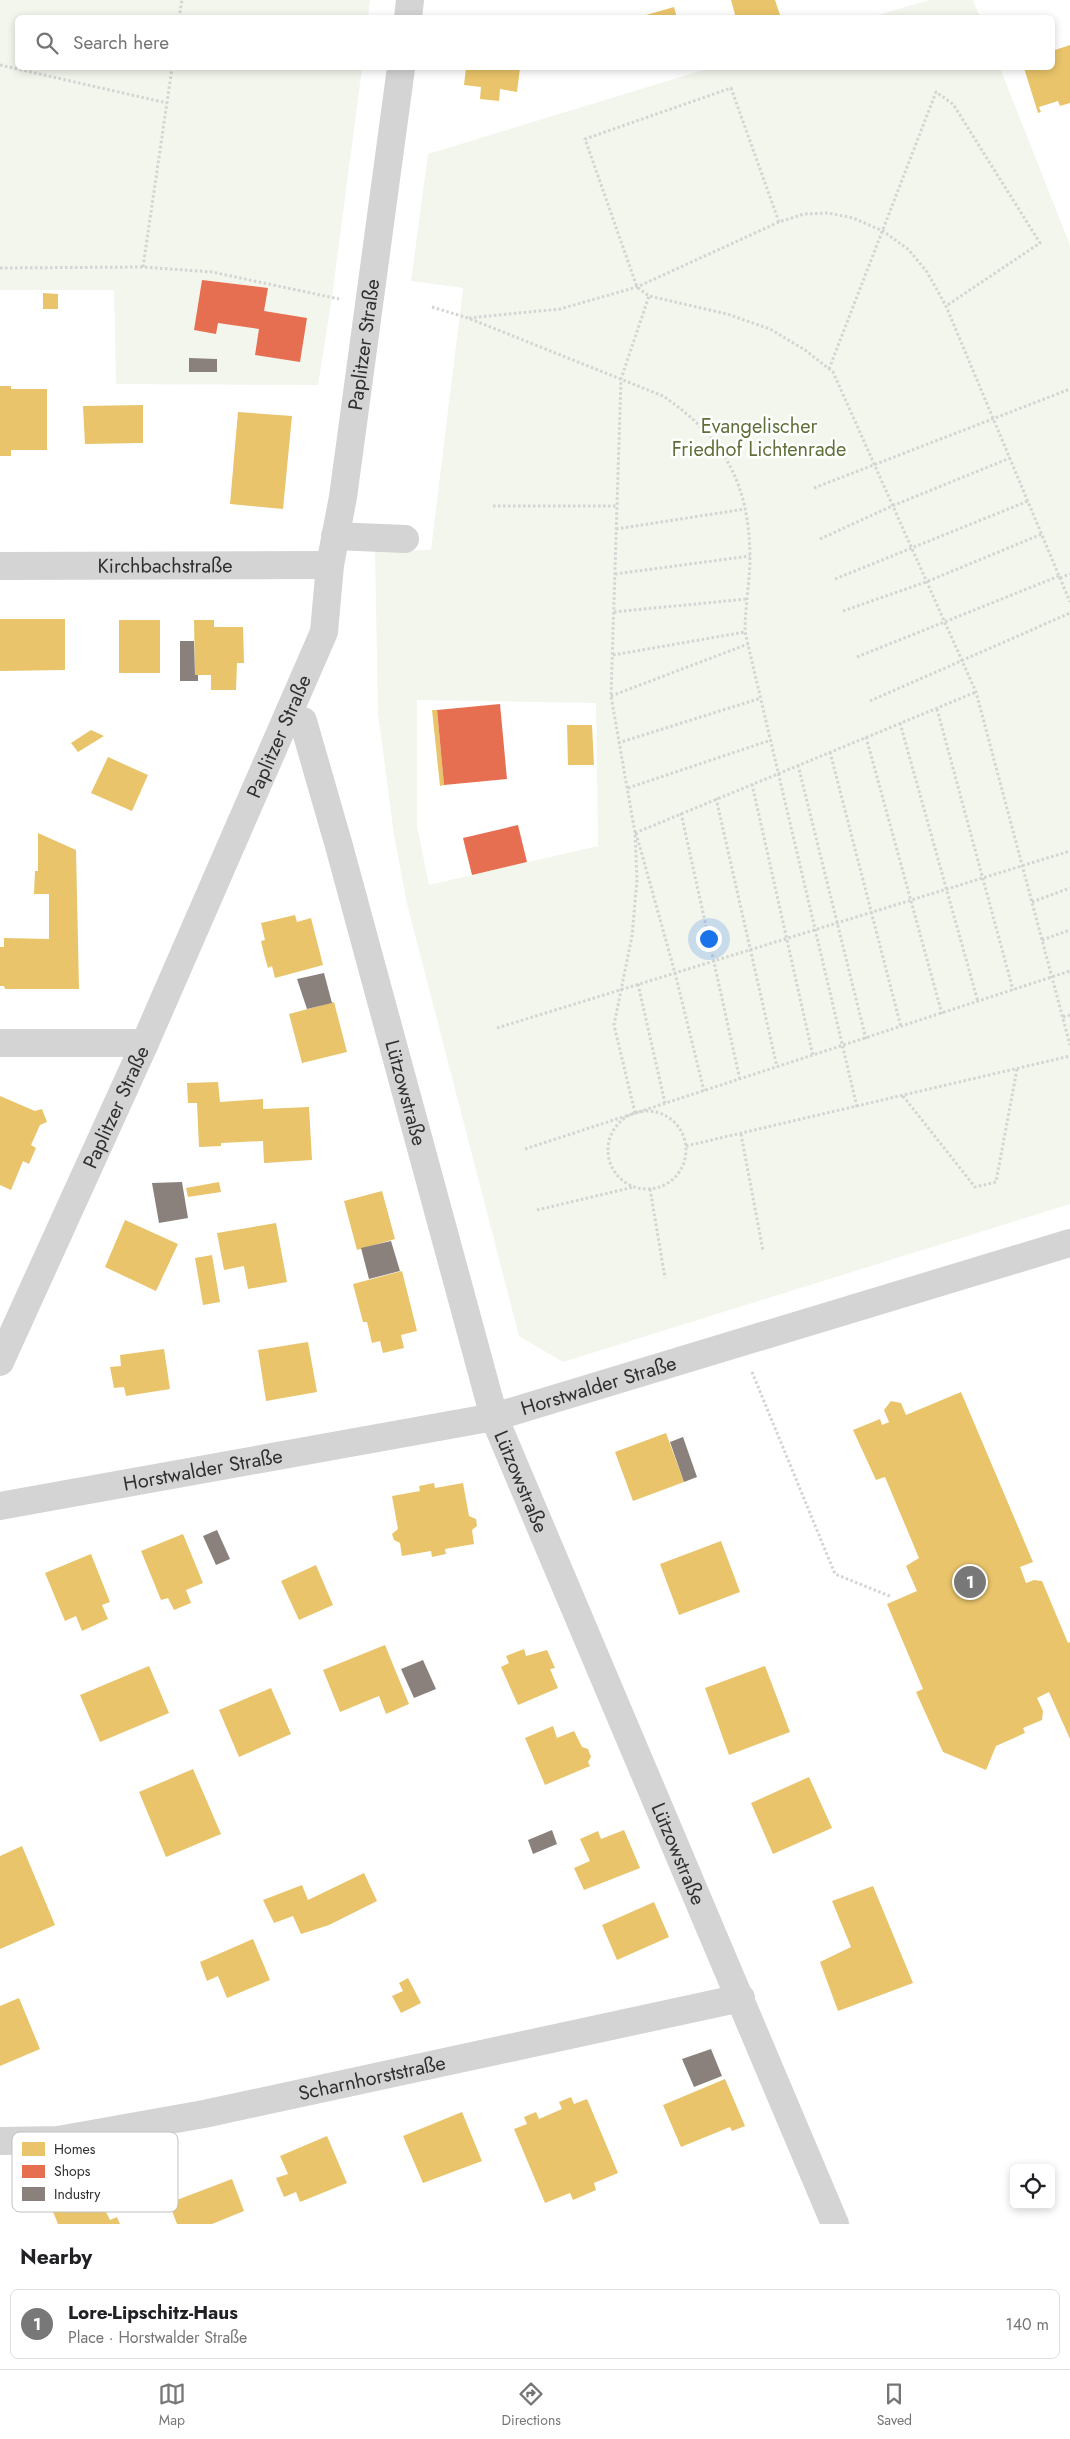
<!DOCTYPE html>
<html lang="en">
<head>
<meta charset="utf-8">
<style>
  :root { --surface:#fff; --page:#f2f2f2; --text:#202124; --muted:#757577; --line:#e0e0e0; --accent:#787878 }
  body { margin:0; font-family:Jost,sans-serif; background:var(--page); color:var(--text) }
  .controls { position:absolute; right:15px; bottom:15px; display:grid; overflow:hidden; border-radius:8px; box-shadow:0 2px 8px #0003 }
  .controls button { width:45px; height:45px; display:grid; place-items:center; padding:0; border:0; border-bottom:1px solid var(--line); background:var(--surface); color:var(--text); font:25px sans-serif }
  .you { position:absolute; left:708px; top:938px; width:18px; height:18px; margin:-12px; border:4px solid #fff; border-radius:50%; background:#1a73e8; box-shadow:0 0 0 8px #1a73e833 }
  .badge { display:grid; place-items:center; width:32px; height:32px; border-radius:50%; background:var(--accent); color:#fff; font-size:16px; font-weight:700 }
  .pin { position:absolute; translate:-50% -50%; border:2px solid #fff; box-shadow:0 1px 5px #0006 }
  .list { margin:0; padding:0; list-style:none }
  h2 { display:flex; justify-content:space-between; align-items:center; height:65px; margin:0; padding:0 20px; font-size:21px }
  h2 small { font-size:16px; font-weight:400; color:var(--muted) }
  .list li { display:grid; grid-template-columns:32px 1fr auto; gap:15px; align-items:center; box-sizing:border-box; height:70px; margin:0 10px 10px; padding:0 10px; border:1px solid var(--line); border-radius:8px }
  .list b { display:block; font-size:19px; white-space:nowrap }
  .list p { margin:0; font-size:16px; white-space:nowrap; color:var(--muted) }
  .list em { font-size:16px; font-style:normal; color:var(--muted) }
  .icon { flex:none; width:28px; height:28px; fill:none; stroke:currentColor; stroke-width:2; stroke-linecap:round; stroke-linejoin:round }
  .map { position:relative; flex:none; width:1070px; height:2224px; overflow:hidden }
  .search { position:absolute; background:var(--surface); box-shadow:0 2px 8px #0003; left:15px; right:15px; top:15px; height:55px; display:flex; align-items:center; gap:12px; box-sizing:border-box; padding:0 18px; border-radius:8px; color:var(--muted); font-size:19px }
  .sheet { height:145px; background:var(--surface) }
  nav { display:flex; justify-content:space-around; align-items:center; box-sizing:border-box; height:70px; border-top:1px solid var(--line); background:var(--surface); font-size:14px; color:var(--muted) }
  nav a { display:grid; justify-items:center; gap:2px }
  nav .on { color:var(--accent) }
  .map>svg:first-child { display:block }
  .green { fill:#f3f6ec; fill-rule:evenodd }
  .homes { fill:#e9c46a }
  .shops { fill:#e76f51 }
  .industry { fill:#8a817c }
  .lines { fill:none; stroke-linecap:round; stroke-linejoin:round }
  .path { stroke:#d4d4d4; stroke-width:3; stroke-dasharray:2.5 2.5; stroke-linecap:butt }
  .minor { stroke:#d4d4d4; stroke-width:28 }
  .labels { text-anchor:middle; stroke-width:5; stroke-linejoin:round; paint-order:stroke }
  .street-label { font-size:20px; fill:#2f2f2f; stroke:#fff }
  .park-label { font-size:20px; fill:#5e6f38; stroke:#fff }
  .key { fill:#fff; stroke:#c1c1c1; stroke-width:1 }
  .key-label { font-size:14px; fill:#2f2f2f }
</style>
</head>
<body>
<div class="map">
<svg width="1070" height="2224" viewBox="0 0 1070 2224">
  <rect width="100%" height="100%" fill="#fff"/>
  <path class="green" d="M0,0H370L368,17L18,18V68H362L332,297L318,385L116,384L114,290H0Z
    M929,0H973L980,17H872Z
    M710,68H1000L1070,245V1204L563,1362L519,1336L407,904L394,835L378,713L375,551L431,550L463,288L411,281L428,154ZM417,700L596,703L598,846L429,885L417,826Z"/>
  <path class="homes" d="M731,0H775L781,18H736Z
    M674,7L677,18H639V17Z
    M1070,45V103L1060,106L1058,101L1039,107L1041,112L1038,113L1024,68H1052V51Z
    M466,68H520L517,92L500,89L499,101L480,99L481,87L464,85Z
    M43,293L58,294V309H43Z
    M0,386H11V389H47V450H11V456H0Z
    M143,405V443L85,444L83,406Z
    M238,412L292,416L283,509L230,504Z
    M0,619H65V670L0,671Z
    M119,620H160V673H119Z
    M194,620H214V627H243L244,663H237L236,690H211V675H195Z
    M432,710H437L444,785L440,786Z
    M567,725H592L594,765H568Z
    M91,730L104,736L78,752L71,743Z
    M108,757L148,775L132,811L91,793Z
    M38,833L76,850L79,989H5L4,986H0V947H4V938L49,939V894H34L35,871H38Z
    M295,915L297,922L311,918L323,965L275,978L272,966L268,968L264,954L261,941L265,940L261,923Z
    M334,1002L347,1052L302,1063L289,1014Z
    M218,1082L220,1102L263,1099V1109L309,1107L312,1160L264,1163L263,1141L221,1143V1146L199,1147L197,1103H188L187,1083Z
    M0,1096L35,1111L42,1109L47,1122L40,1125L31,1145L36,1148L29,1164L23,1161L11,1190L0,1185Z
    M219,1182L221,1192L188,1197L186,1188Z
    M382,1191L395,1239L357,1250L344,1201Z
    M125,1220L178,1244L156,1291L105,1267Z
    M276,1223L287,1282L248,1289L244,1266L224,1270L217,1233Z
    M212,1255L220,1302L203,1305L195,1258Z
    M402,1271L417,1331L401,1335L404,1348L383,1353L380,1341L372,1343L367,1322H363L353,1284Z
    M308,1342L317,1392L266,1401L258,1350Z
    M164,1349L170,1389L126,1396L124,1387L114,1388L110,1367L121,1366L120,1355Z
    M961,1392L1033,1562L1020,1567L1026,1583L1034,1580L1042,1581L1068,1643L1070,1642V1739L1049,1692L1037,1698L1043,1711L1042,1720L1023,1728L1025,1733L996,1746L986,1770L943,1752L916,1692L923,1689L887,1604L917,1591L906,1566L919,1558L885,1477L876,1480L853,1430L880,1419L882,1425L889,1422L884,1410L891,1401L901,1403L906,1415Z
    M666,1433L684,1482L633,1501L615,1452Z
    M434,1483L435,1488L463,1483L469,1516L476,1519L477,1526L472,1530L474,1544L445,1549L446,1554L432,1557L431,1551L402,1556L400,1543L394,1540L392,1534L398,1529L392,1496L420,1491L419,1486Z
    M183,1534L203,1583L186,1590L191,1603L174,1610L168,1598L161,1600L141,1551Z
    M721,1541L740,1592L679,1615L660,1564Z
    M91,1554L110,1602L102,1605L108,1619L82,1631L76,1616L65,1621L45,1573Z
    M316,1565L333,1605L299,1620L281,1581Z
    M385,1645L409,1704L386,1714L379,1696L340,1712L323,1670Z
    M524,1649L526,1656L547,1650L555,1668L550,1669L558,1688L518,1705L501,1667L509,1663L506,1656Z
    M149,1666L169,1713L100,1742L80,1695Z
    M765,1666L790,1732L729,1755L705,1688Z
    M271,1688L291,1734L239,1757L219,1710Z
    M553,1726L557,1738L574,1731L582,1747L588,1749L591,1757L588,1762L590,1766L545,1785L525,1738Z
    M193,1769L221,1834L166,1857L139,1792Z
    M809,1777L832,1828L773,1854L751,1803Z
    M624,1830L640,1868L584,1890L574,1868L590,1861L580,1839L598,1831L601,1839Z
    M22,1846L55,1925L0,1949V1856Z
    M364,1873L377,1901L329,1925L301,1934L293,1916L274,1923L263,1900L302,1885L308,1900Z
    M873,1886L913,1983L838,2011L820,1962L851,1947L832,1901Z
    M654,1902L669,1937L617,1960L602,1925Z
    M253,1939L270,1980L227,1998L218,1976L207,1981L200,1962Z
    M408,1978L421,2003L401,2013L392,1996L403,1991L399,1983Z
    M19,1998L40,2049L0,2066V2006Z
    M725,2079L745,2126L732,2131L730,2127L681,2147L663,2105Z
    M571,2097L574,2104L587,2099L618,2173L594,2183L596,2190L573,2200L570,2193L545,2203L514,2129L527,2124L524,2117L536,2112L539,2119L562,2109L559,2102Z
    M462,2112L482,2161L423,2183L403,2136Z
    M327,2136L347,2183L300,2202L296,2192L284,2197L276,2178L288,2174L280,2156Z
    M76,2177L82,2189L93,2185L110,2220L117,2217L120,2224H58L51,2207L59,2204L52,2187Z
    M232,2179L244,2211L212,2224H177L169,2203Z"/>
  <path class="shops" d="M202,280L268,288L264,311L307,318L300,362L255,355L259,329L218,323L216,334L194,330Z
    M500,704L507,779L444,785L437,710Z
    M518,825L527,862L472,875L463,838Z"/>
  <path class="industry" d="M189,358L217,359V372H189Z
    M180,641H194L195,675H198V681H180Z
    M324,973L332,1003L307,1009L297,979Z
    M182,1182L188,1218L159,1223L152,1183Z
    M391,1241L400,1271L369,1279L361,1248Z
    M683,1437L697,1477L684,1482L670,1442Z
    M217,1530L230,1559L216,1565L203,1536Z
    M423,1660L436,1689L414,1698L401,1669Z
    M552,1830L557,1844L533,1854L528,1840Z
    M711,2049L722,2076L694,2087L682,2059Z"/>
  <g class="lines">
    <path class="path" d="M179,18L182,0
      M0,65L167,103
      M779,222L731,88L585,139L637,287L649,296L727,314L770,329L805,350L833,372L976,692L1070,1045
      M143,267L172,68
      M0,268L143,267L212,272L339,299
      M432,307L468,318L663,396C723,437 749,482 750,556C750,581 745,607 745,632L857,1107
      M469,318L560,309L637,287L779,222L804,214L828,213L853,218L883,231L909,250L927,272L946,306L1070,602
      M829,369L936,92L953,104L1040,243L946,306
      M814,488L1070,389
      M493,506H617
      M616,529L745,509
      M820,539L892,506L1010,458
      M615,574L750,556
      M1060,578L1070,574
      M835,579L1028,501
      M843,611L926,582L1042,534
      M614,612L746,599
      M613,655L745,632
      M857,657L1059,576
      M611,696L748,644
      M870,701L1070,613
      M937,709L1013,990
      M900,723L978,1002
      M866,737L942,1014
      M618,743L761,698
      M830,752L901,1027
      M798,765L866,1039
      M752,784L813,1056
      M628,788L771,740
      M716,798L777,1067
      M681,813L740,1080
      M635,833L976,692
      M636,833L675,973L704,1091
      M1032,902L1070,888
      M1042,940L1070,930
      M638,984L665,1103
      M1063,1017L1070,1015
      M497,1028L1070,851
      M903,1096L975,1187L996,1182L1017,1069
      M608 1150a39 39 0 1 1 78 0a39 39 0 1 1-78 0Z
      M635,1113L614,1025L632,936L637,880L635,833L611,696L621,379L649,296
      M741,1134L763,1251
      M686,1146L1070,1056
      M525,1149L1070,971
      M650,1189L665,1278
      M537,1210L634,1187
      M752,1372L835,1574L892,1597"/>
    <g class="minor">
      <path d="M408,18L410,0"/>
      <path d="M335,536L405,539"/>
      <path id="s1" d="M0,566L330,565"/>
      <path id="s2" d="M288,715L303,721L339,846L494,1417L835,2224"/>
      <path d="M0,1043H145"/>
      <path id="s3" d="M0,1362L145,1043L324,632L330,565L343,497L401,68"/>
      <path id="s4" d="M0,1506L494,1417L1070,1243"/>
      <path id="s5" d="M0,2141L58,2140L204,2114L741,1998"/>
    </g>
  </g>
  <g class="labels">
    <g class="street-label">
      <text dy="7" stroke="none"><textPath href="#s3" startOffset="1089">Paplitzer Straße</textPath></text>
      <text dy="7" stroke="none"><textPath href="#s1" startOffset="165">Kirchbachstraße</textPath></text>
      <text dy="7" stroke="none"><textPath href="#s3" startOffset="685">Paplitzer Straße</textPath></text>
      <text dy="7" stroke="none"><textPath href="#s2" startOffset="402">Lützowstraße</textPath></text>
      <text dy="7" stroke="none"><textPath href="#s3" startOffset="280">Paplitzer Straße</textPath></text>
      <text dy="7" stroke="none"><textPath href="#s4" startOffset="611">Horstwalder Straße</textPath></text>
      <text dy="7" stroke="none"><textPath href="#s4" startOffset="206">Horstwalder Straße</textPath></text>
      <text dy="7" stroke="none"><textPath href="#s2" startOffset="808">Lützowstraße</textPath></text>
      <text dy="7" stroke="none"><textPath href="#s2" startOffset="1212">Lützowstraße</textPath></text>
      <text dy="7" stroke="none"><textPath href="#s5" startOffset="378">Scharnhorststraße</textPath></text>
    </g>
    <g class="park-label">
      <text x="759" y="433">Evangelischer<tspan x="759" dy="23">Friedhof Lichtenrade</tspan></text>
    </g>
  </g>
  <rect x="12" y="2132" width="166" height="80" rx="8" class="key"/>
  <rect x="22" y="2142" width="23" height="14" fill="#e9c46a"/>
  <rect x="22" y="2165" width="23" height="13" fill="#e76f51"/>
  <rect x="22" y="2187" width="23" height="14" fill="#8a817c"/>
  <g class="key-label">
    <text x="54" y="2154">Homes</text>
    <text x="54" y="2176">Shops</text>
    <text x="54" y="2199">Industry</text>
  </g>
</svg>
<div class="controls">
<button><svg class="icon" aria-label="locate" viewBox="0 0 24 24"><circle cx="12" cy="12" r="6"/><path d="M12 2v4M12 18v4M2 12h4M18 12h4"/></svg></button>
</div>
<div class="you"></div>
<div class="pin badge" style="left:970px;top:1582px">1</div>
<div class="search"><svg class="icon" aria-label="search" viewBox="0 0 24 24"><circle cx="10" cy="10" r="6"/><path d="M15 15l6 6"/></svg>Search here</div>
</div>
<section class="sheet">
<h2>Nearby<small></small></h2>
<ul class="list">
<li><span class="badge">1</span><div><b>Lore-Lipschitz-Haus</b><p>Place · Horstwalder Straße</p></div><em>140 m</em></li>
</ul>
</section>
<nav>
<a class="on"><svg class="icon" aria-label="map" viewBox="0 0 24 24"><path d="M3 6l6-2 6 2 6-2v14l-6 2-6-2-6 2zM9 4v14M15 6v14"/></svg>Map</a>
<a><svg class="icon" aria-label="directions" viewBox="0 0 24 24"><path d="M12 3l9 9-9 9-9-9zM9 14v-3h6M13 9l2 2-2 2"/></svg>Directions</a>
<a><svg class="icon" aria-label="saved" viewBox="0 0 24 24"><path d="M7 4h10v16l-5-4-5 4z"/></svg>Saved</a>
</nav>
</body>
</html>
